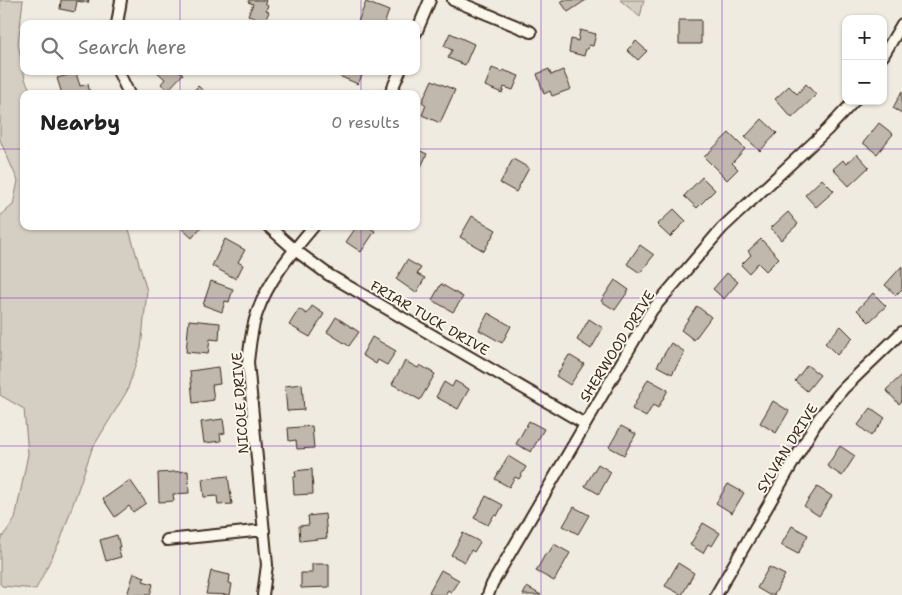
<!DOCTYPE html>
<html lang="en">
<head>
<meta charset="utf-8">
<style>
  :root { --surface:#fff; --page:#f6f6f6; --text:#222; --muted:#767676; --line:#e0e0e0 }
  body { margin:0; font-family:"Shantell Sans",sans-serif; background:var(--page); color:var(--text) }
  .controls { position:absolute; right:15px; top:15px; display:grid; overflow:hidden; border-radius:10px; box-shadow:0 1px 4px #0004 }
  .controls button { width:45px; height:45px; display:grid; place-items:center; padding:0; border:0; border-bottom:1px solid var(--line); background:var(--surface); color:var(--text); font:25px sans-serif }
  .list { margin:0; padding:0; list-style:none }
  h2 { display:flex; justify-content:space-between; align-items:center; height:65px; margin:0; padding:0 20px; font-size:21px }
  h2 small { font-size:16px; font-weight:400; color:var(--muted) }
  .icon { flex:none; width:28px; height:28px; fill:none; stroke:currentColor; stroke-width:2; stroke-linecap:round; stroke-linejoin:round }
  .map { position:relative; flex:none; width:902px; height:595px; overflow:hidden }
  .search { position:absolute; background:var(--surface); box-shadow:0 1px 4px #0004; left:20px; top:20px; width:400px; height:55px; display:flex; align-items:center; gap:12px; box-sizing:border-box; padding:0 18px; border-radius:10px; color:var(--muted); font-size:19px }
  .panel { position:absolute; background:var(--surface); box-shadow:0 1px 4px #0004; left:20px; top:90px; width:400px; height:140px; border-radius:10px }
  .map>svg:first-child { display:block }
  .green { fill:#d5cec3; stroke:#887c70 }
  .building { fill:#c0b8ad; stroke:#3b2a1e }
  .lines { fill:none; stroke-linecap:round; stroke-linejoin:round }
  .street-casing { stroke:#3b2a1e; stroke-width:14 }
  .street { stroke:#fbf7ec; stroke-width:10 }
  .grid { fill:none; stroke:#7b2cbf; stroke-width:1; stroke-opacity:0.55 }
  .labels { text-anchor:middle; stroke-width:4; stroke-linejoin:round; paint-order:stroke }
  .street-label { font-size:14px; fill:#3b2a1e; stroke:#fbf7ec }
</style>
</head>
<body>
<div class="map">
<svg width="902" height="595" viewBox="0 0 902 595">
  <rect width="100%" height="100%" fill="#f0ebe0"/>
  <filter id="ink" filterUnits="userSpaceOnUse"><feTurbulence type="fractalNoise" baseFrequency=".02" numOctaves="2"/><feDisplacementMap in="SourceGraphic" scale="10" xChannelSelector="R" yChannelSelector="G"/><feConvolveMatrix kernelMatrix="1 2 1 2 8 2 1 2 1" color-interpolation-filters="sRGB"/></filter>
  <g filter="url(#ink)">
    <path class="green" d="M0,0H23L18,44L25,79L32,94H24V226H128L147,291L141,348L127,391L92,449L61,539L36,589L2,586L0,584V540L15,519L28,454L24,409L0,395V216L13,205L18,181L0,140Z
      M620,0H644L640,17L621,1Z"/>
    <path class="building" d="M61,0H89L88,3L77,1L75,12L60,9Z
      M249,0H266L265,3L268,5L266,10L269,12L264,23L248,15L253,4L248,2Z
      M563,0H586L568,12L561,2Z
      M366,2L389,11L384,24H357Z
      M679,20H701V44H679Z
      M580,30L596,34L593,46L589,45L588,49H586L584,56L569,52L571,39L578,41Z
      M450,33L474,44L465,65L448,58L452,50L444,46Z
      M636,41L647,51L638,60L627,50Z
      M492,68L502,72L503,70L519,76L513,90L504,87L502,93L485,86Z
      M549,69L551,75L563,70L571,89L552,96L550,91L544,94L537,74Z
      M180,71L183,74L168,90L161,84L165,79L157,72Z
      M341,71H364L358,84L339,76Z
      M76,73L80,86L88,84L90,94H62L57,78Z
      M432,80L455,90L440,123L422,115L426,105L422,102Z
      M806,84L816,95L792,118L775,99L789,86L797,94Z
      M198,86L207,94H191Z
      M902,91V113L893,108Z
      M762,119L777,133L760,151L745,137Z
      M879,123L893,134L877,154L863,143Z
      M729,133L745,149L732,163L738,169L727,180L704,157Z
      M416,149L427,154L419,171L416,170Z
      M857,154L869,167L849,186L833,169L843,160L846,164Z
      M513,159L529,168L516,192L500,183Z
      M702,177L715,190L697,208L684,196Z
      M822,179L834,191L816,207L805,195Z
      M674,209L686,221L670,237L657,225Z
      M788,212L798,224L781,240L771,228Z
      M472,216L496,230L484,251L460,237Z
      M179,226H202L192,238Z
      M357,226H367L375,231L361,252L346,242Z
      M225,239L245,250L238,262L243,265L236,279L212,266Z
      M761,239L779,258L766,271L758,263L749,273L741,265L751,255L748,251Z
      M640,245L654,255L640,273L627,264Z
      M407,260L421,268L417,274L425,278L416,293L396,279Z
      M902,266V289L896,295L885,285Z
      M727,273L738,282L724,299L713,289Z
      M615,280L629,290L615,310L601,301Z
      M211,281L233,289L229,302L225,301L222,312L203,305Z
      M441,284L463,297L453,312L432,300Z
      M873,293L886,306L869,322L857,310Z
      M312,306L324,314L310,337L289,325L299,309L307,314Z
      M697,306L711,317L694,340L681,330Z
      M488,313L511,326L502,343L479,330Z
      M336,317L359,332L349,346L327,332Z
      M589,319L603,328L591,349L577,340Z
      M189,320L220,323L219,340L210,339L208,354L186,352Z
      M841,326L853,338L837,355L825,343Z
      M372,337L396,351L387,365L378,360L376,364L362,355Z
      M671,343L685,352L672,374L657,366Z
      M569,355L584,364L570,385L556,376Z
      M405,361L418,368L420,365L435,374L420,400L392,384Z
      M807,365L820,375L807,391L795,381Z
      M218,367L220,384L212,385L214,400L193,403L190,371Z
      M902,375V401L899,404L886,390Z
      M648,379L668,390L658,408L653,405L646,417L632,409Z
      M455,381L469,389L458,409L436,397L444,382L452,387Z
      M302,384L304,410L287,411L285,386Z
      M773,401L789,411L776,433L760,423Z
      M871,408L885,418L871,436L858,425Z
      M223,419L225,433L220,434L221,441L204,443L201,422Z
      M529,421L544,429L531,452L516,444Z
      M312,426L314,448L297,449L296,440L289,441L288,428Z
      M621,426L636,434L624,455L609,447Z
      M840,446L855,456L842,476L827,466Z
      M508,456L526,467L519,479L515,477L509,487L495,479Z
      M598,464L611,472L599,494L585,486Z
      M312,469L313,494L294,495L293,477H296L295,471Z
      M188,471L189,493L173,494L174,501L159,502L158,473Z
      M228,476L232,504L218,505L217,496L204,497L202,479Z
      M130,480L146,503L133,512L129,506L115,517L103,499Z
      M728,484L744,493L732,513L716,503Z
      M817,487L832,496L819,516L804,506Z
      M486,496L503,505L497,516L494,515L488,525L474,518Z
      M574,507L589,515L578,534L563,526Z
      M325,514L327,538L300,541L299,526L309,525L308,516Z
      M703,523L720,533L712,546L708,544L703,553L690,545Z
      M792,526L808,535L798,554L781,545Z
      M463,533L480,542L474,552L471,550L465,562L451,555Z
      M117,535L120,547H118L121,557L106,561L100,540Z
      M554,544L570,553L554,581L536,571L546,553L548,554Z
      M678,563L694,573L682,595L665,586Z
      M312,564H329V587L301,588V573H312Z
      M769,567L785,575L774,595H769L757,588Z
      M441,570L459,580L451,592L448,590L445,595H434L429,592Z
      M211,571L230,575L229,583L232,584L230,595L206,594Z
      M134,573L145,577L143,581L153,584L150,595H127Z
      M527,587L541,595H523Z"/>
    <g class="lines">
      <g class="street-casing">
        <path id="street" d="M453,0L531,32
          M117,24L121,0
          M416,33L430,0
          M883,56L902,24
          M118,71L129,94
          M390,94L400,71
          M268,226L295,250L329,275L585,424
          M167,540L264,530
          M263,595L267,565L248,362C250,346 251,329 257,313C268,281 292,252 314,226
          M488,595L492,584L652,310L722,228L827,130L854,101
          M716,595L819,418L843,389L902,332"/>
      </g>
      <use href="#street" class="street"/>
    </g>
  </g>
  <path class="grid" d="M180,0V24M361,0V24M541,0V595M722,0V595M180,71V94M361,71V94M0,149H24M416,149H902M180,226V595M361,226V595M0,298H902M0,446H902"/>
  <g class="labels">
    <g class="street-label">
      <text transform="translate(430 318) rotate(30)" y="5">FRIAR TUCK DRIVE</text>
      <text transform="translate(617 346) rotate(-58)" y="5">SHERWOOD DRIVE</text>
      <text transform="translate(240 403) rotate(-94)" y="5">NICOLE DRIVE</text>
      <text transform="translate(787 448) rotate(-58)" y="5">SYLVAN DRIVE</text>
    </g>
  </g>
</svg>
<div class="controls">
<button>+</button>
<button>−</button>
</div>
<div class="search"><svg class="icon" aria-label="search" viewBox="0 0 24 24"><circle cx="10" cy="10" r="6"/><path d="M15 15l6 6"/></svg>Search here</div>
<section class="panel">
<h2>Nearby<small>0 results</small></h2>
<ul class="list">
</ul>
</section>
</div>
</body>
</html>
